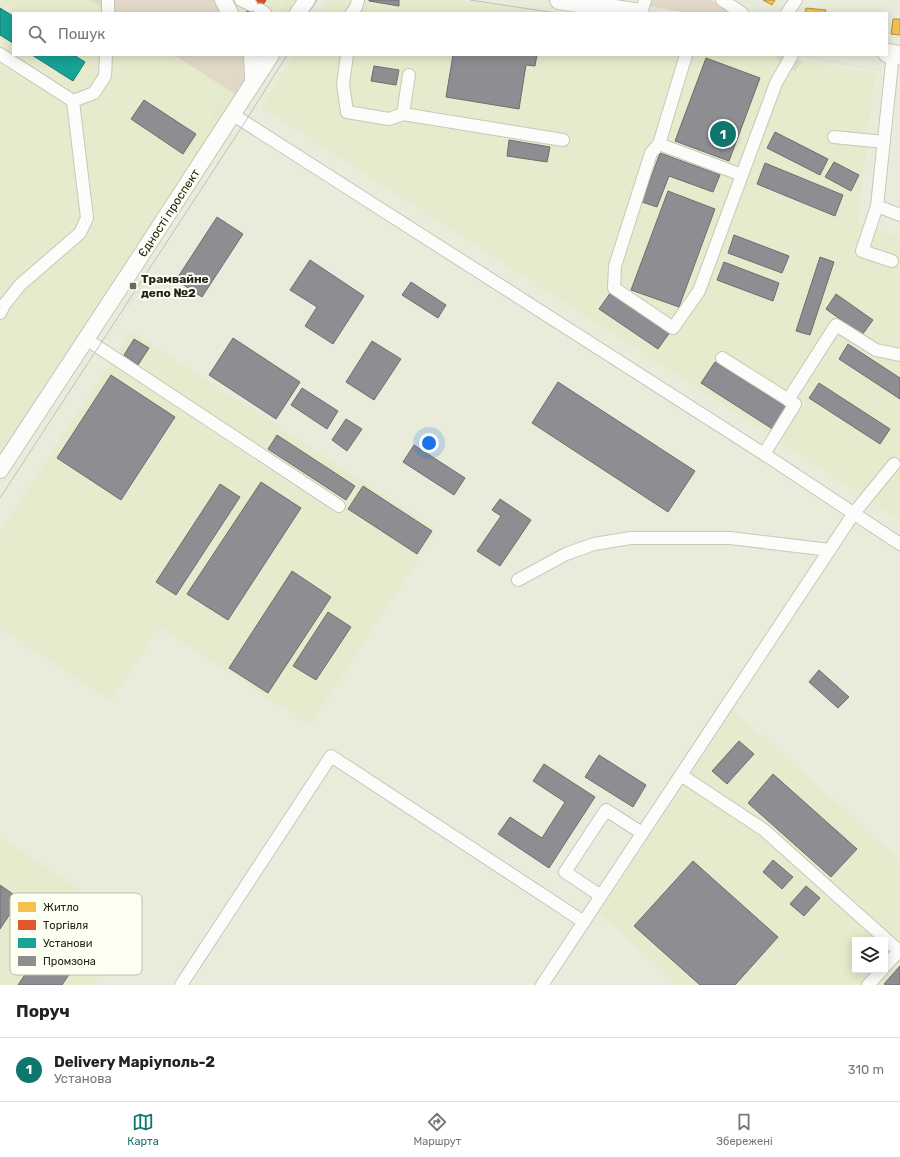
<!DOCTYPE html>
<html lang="uk">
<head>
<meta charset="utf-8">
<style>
  :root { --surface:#fff; --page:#f6f6f6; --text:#222; --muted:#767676; --line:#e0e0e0; --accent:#0f766e }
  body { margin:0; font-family:Rubik,sans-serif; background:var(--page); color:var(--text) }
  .controls { position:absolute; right:12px; bottom:12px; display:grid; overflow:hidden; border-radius:0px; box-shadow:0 2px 10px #0003 }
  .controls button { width:36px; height:36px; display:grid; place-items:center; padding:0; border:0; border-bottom:1px solid var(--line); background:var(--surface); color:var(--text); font:20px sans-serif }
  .you { position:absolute; left:429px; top:443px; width:14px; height:14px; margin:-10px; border:3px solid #fff; border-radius:50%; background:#1a73e8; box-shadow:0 0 0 6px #1a73e833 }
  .badge { display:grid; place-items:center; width:26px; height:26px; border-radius:50%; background:var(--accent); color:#fff; font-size:13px; font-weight:700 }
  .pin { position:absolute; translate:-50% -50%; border:2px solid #fff; box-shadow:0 1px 4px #0006 }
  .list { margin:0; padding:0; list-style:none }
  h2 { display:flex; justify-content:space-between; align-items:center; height:52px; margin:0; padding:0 16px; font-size:17px }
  h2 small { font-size:13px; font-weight:400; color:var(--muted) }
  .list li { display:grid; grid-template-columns:26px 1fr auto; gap:12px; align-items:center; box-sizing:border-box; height:64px; padding:0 16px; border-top:1px solid var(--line) }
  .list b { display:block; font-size:15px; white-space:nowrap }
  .list p { margin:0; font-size:13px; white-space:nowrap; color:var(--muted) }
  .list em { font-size:13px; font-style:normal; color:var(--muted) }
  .icon { flex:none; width:22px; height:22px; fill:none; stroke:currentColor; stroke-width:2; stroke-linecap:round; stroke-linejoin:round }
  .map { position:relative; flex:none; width:900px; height:985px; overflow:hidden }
  .search { position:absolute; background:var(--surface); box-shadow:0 2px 10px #0003; left:12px; right:12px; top:12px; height:44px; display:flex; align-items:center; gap:10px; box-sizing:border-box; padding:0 14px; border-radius:0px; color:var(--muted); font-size:15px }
  .sheet { height:116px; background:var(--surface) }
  nav { display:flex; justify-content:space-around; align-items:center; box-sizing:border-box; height:56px; border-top:1px solid var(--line); background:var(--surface); font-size:11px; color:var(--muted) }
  nav a { display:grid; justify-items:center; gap:2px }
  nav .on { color:var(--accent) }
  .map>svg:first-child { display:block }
  .built { fill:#e6ebcd; fill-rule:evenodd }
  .green { fill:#e1d8c8 }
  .homes { fill:#f2c14e; stroke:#b4923e }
  .shops { fill:#e4572e; stroke:#aa4828 }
  .public { fill:#17a398; stroke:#1b7d72 }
  .industry { fill:#8d8d92; stroke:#6d6e6e }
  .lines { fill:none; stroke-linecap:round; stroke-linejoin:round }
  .minor-casing { stroke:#c6c8ba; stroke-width:14 }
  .major-casing { stroke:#c6c8ba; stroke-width:18 }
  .highway-casing { stroke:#c6c8ba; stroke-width:20 }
  .path { stroke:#d6d7d2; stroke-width:1.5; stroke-dasharray:1 3; stroke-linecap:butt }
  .minor { stroke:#fcfcfa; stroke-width:12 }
  .major { stroke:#fcfcfa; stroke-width:16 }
  .highway { stroke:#fcfcfa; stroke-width:18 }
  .tram { stroke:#bfc1bc; stroke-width:1 }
  .poi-dot { fill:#686b5d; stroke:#fcfff1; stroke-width:1.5 }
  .labels { text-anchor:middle; stroke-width:4; stroke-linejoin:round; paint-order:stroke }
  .street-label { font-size:12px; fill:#232519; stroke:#fcfff1 }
  .poi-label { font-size:12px; font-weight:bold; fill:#232519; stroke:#fcfff1; text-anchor:start }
  .key { fill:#fcfff1; stroke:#bbbeb0; stroke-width:1 }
  .key-label { font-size:11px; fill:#232519 }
</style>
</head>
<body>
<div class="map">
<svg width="900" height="985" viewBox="0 0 900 985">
  <rect width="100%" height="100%" fill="#e9ecdb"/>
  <path class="built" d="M0,0H90L110,13H13V55H174L238,96L0,459Z
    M215,0H301L292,13H222Z
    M329,0H459L545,13H320Z
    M294,55H776L783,65L795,71L802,61L875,74L858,223L900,237V520L662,365L261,107Z
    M131,331L437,530L310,725L159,627L111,701L0,628V532Z
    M733,710L900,860V985H679L599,913ZM855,940H885V970H855Z
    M0,837L132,924L92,985H0Z"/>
  <path class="green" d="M90,0H215L222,13H110Z
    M652,0H711L731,13H688L648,6Z
    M174,55H244L253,73L238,96Z
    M774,55H776L802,61L795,71L783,65L776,56Z"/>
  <path class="homes" d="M763,0H775L772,5Z
    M806,8L826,10L825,13H805Z
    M893,19H900V35L891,34Z"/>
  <path class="shops" d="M254,0H266L258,13H246Z"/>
  <path class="public" d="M0,8L13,16V43L0,35Z
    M32,55H74L85,62L73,81Z"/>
  <path class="industry" d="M369,0H399V6L369,1Z
    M453,55H537L535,66L526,65L519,109L446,97Z
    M706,58L760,78L729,161L675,141Z
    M374,66L399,70L396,85L371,81Z
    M144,100L196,134L183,154L131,119Z
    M775,132L828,159L820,175L767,148Z
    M509,140L550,147L547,162L507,156Z
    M660,153L720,175L713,192L669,176L657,207L642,202Z
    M834,162L859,175L851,191L825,177Z
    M765,163L843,195L835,216L757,184Z
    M668,191L715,209L679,307L631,290Z
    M217,217L243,234L202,297L176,280Z
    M734,235L789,256L782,273L728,253Z
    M820,257L834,262L810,335L796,331Z
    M310,260L364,296L333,344L305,326L317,307L290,290Z
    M724,262L779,283L773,301L717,280Z
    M411,282L446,305L438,318L402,295Z
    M611,292L670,332L658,349L599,309Z
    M836,294L873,320L862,335L826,309Z
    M233,338L300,382L276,419L209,375Z
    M134,339L149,348L138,365L124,355Z
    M372,341L401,359L374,400L346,382Z
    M848,344L900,378V399L839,359Z
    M715,362L788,408L774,430L701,383Z
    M111,375L175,417L121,500L57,458Z
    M558,382L695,471L668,512L532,423Z
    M819,383L890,429L880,444L809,398Z
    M302,388L338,411L327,429L291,405Z
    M346,419L362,429L347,451L332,440Z
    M277,435L355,486L346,500L268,449Z
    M414,445L465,478L454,495L403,462Z
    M261,482L301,508L228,620L187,594Z
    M220,484L240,497L176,595L156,582Z
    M363,486L432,531L417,554L348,509Z
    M500,499L531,520L500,566L477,551L501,516L492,510Z
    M292,571L331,597L268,693L229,668Z
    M328,612L351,627L316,680L293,666Z
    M819,670L849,697L838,708L809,682Z
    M739,741L754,754L727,784L712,771Z
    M599,755L646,785L633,807L585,777Z
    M544,764L595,797L549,868L498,834L510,817L542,838L565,802L533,781Z
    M773,774L857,849L831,877L748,803Z
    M773,860L793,877L782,889L763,872Z
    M693,861L778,937L735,985H700L634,926Z
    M0,885L20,899L0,929Z
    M806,886L820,898L804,916L790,904Z
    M69,908L100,928L62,985H18Z
    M900,966V985H885L884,984Z"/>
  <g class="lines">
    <g class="minor-casing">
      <path id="minor" d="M241,0L251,5
        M722,0L742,13
        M260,10L265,13
        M108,13V0
        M352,13L356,7L358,0
        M641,13L645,0
        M787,13L796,0
        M0,54L73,101
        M347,55L343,84L347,112L389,119L403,114L563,140
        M686,55L659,144L651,153L615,266L614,288L673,328L699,291L776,83L792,55
        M73,101L94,93L105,76L106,55
        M232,114L764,454L900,544
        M403,114L409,75
        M834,137L884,142
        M659,144L742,175
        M877,206L900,215
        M892,261L862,251L877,206L893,54
        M0,313L4,305L20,285L80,233L87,218L73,101
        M86,339L339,506
        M722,358L795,404L764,454
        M788,400L836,325L876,350L900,355
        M518,580L566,554L594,544L631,538H730L830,550
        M681,775L764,830L899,951
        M601,896L565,872L606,810L642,833
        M885,966L900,950
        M181,985L331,756L584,922
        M542,985L854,513L894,464
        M868,985L882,970"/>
    </g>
    <g class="major-casing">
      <path id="major" d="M223,0L230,13
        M298,13L307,0
        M252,55L253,75V82
        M0,470L136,263L271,55"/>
    </g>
    <g class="highway-casing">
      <path id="highway" d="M559,0L640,13
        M887,53L900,55"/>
    </g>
    <path class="path" d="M748,0L768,13
      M281,13L289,0
      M802,56L881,71
      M213,120L217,107L240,73
      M107,339L150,272"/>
    <use href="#minor" class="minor"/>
    <use href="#major" class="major"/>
    <use href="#highway" class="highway"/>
    <path class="tram" d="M470,0L556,13
      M308,13L317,0
      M0,498L245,122L287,55"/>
  </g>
  <rect class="poi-dot" x="129" y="282" width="8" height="8" rx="2"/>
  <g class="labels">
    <g class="street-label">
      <text transform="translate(169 213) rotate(-57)" y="4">Єдності проспект</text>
    </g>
    <g class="poi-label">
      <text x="141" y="283">Трамвайне<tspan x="141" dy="14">депо №2</tspan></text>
    </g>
  </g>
  <rect x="10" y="893" width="132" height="82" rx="6" class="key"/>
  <rect x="18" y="902" width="18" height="10" fill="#f2c14e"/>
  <rect x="18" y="920" width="18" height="10" fill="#e4572e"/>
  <rect x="18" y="938" width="18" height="10" fill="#17a398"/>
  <rect x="18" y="956" width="18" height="10" fill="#8d8d92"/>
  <g class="key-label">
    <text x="43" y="911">Житло</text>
    <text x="43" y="929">Торгівля</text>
    <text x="43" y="947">Установи</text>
    <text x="43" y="965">Промзона</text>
  </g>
</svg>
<div class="controls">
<button><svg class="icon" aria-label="layers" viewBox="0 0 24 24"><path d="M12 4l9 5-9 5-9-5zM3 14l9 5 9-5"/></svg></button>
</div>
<div class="you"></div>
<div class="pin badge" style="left:723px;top:134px">1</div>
<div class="search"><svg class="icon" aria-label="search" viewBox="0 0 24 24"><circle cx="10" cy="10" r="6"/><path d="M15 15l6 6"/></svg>Пошук</div>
</div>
<section class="sheet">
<h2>Поруч<small></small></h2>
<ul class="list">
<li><span class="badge">1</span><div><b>Delivery Марiуполь-2</b><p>Установа</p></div><em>310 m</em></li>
</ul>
</section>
<nav>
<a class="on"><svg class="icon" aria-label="map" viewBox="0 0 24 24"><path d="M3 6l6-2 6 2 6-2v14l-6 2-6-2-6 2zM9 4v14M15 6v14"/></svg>Карта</a>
<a><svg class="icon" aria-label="directions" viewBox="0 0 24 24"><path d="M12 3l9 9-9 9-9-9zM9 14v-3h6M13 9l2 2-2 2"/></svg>Маршрут</a>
<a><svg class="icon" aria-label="saved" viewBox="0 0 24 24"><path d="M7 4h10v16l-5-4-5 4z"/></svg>Збережені</a>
</nav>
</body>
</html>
